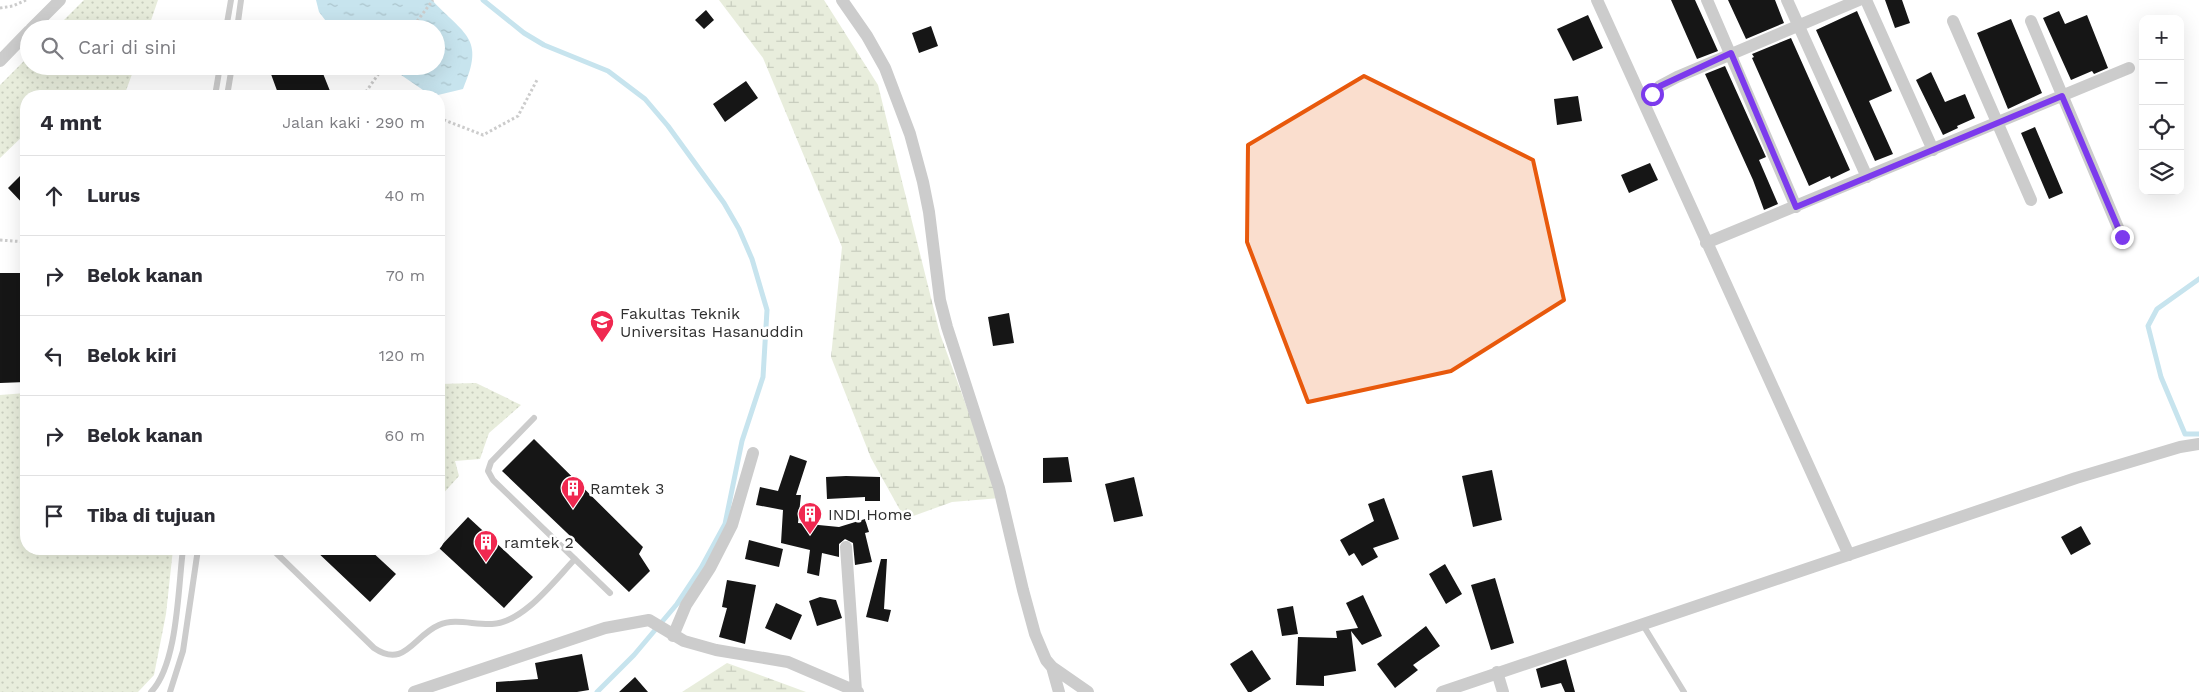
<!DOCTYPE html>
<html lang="id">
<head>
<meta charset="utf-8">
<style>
  :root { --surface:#fff; --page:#f2f2f3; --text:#2b2b33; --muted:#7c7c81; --line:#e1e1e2 }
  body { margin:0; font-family:"Work Sans",sans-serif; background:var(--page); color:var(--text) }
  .controls { position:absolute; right:15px; top:15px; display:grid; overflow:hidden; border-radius:10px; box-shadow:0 5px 20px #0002 }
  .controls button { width:45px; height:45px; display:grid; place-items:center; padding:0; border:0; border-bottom:1px solid var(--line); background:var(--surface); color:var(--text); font:25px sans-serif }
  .stop { position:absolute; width:15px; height:15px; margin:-11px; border:4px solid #7c3aed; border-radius:50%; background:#fff }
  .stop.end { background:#7c3aed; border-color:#fff; box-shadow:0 1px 5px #0008 }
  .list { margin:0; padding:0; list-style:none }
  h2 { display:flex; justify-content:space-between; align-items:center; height:65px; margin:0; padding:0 20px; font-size:21px }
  h2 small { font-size:16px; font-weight:400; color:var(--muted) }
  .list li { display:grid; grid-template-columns:32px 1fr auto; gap:15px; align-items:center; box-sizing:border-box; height:80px; padding:0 20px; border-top:1px solid var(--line) }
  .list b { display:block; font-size:19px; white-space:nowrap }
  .list em { font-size:16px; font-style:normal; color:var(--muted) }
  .icon { flex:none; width:28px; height:28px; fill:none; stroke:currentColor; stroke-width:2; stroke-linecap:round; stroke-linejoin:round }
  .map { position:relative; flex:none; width:2199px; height:692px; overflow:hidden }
  .search { position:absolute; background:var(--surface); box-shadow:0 5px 20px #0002; left:20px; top:20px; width:425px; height:55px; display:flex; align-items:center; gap:12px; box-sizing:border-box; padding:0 18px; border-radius:28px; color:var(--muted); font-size:19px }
  .panel { position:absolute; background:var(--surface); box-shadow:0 5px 20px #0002; left:20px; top:90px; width:425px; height:465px; border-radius:20px }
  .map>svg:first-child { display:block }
  .grass { fill:url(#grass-dots) }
  .wetland { fill:url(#wetland-marsh) }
  .water { fill:url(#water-ripples) }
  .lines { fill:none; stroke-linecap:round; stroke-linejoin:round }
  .stream { stroke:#c7e4ee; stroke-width:5 }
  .building { fill:#161616 }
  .path { stroke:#ccc; stroke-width:3; stroke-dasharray:2.5 2.5; stroke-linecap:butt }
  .lane { stroke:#ccc; stroke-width:6 }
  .street { stroke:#ccc; stroke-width:12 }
  .route { stroke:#7c3aed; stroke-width:6 }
  .marked { fill:#e8590c; fill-opacity:0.2; stroke:#e8590c; stroke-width:4; stroke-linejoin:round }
  .labels { text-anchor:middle; stroke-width:5; stroke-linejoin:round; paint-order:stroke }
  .poi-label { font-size:16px; fill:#2f2f2f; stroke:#fff; text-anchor:start }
</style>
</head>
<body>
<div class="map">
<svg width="2199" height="692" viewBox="0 0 2199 692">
  <defs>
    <pattern id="grass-dots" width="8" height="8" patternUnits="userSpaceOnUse" patternTransform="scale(1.25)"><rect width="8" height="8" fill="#e8eddc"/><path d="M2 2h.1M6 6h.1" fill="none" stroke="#c7ccbd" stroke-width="1.8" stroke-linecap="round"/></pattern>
    <pattern id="wetland-marsh" width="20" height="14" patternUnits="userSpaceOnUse" patternTransform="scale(1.25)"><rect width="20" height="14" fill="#e8eddc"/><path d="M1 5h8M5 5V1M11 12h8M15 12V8" fill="none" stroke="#c7ccbd"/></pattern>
    <pattern id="water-ripples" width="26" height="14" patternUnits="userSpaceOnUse" patternTransform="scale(1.25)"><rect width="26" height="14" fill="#c7e4ee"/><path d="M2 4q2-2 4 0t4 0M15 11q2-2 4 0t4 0" fill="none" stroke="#abc4cc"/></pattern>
  </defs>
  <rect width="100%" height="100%" fill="#fff"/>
  <path class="grass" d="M84,0H158L148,29H55Z
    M29,56V66H135L124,96H26V133L0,158V85Z
    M476,383L521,405L489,433L480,459L455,461L459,476L440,497L439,502V384Z
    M26,393V549H173L166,614L154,675L138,692H0V395Z"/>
  <path class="wetland" d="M719,0H824L878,85L940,334L1000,498L952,502L905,519L871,458L831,357L842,247L763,58Z
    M727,663L806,692H682Z"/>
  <path class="water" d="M316,0H432C464,35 486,37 463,89L438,95L423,90L388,66H436V29H332L319,12Z"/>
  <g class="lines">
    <path class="stream" d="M483,0L524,33L544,45L608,71L645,99L668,126L724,203L739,229L752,259L767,310L763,377L742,441L725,524L701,568L677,604L634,655L597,692
      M2199,279L2157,309L2148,326L2161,377L2185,434H2199"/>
  </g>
  <path class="building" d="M1671,0H1695L1718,51L1697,59Z
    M1728,0H1775L1784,23L1746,39Z
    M1885,0H1902L1910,23L1895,28Z
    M706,10L714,20L704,29L695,20Z
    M1857,11L1892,91L1869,101L1893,154L1875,161L1816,30Z
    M2059,11L2065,24L2087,15L2108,68L2094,74L2092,71L2071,80L2043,18Z
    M1588,15L1603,48L1573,61L1557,29Z
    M2011,19L2042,93L2008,109L1977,33Z
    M931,26L938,46L919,53L912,33Z
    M1791,38L1850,170L1831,179L1830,176L1809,186L1752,58L1754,57L1752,54Z
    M268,66H320L330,91L316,96H279Z
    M1725,66L1766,157L1759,160L1778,204L1764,210L1753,180L1705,74Z
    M1931,72L1945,102L1965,94L1975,118L1957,126L1958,128L1943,135L1916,80Z
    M746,81L758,98L725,122L713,104Z
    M1578,96L1582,121L1557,125L1554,99Z
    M2035,127L2063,193L2049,199L2021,133Z
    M1650,163L1658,180L1629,193L1621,175Z
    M26,170V207L8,188Z
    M0,273H26V382L0,383Z
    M1009,313L1014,343L993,346L988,317Z
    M534,439L643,547L639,554L650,571L629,592L502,471Z
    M790,455L807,461L796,495H801L798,523L839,527L865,519L869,532L865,533L872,562L855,565L853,543L845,539L839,544V557L822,553L819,576L807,573L810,550L781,543L783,510L756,505L760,487L778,491Z
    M1068,457L1072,482L1043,483V458Z
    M1492,470L1502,520L1473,527L1462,476Z
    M846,476L880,477V501H865V497L827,499L826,477Z
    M1134,477L1143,516L1114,522L1105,484Z
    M1384,498L1399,539L1373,548L1378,557L1362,566L1354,553L1349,556L1340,540L1374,521L1368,504Z
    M468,517L533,577L504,608L439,548Z
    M2081,526L2091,544L2071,555L2061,537Z
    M749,540L783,549L779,567L745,559Z
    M314,549H369L396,574L370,602Z
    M881,559H887L884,609L891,610L888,622L866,617Z
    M1445,564L1462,594L1446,604L1429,574Z
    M1495,578L1514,643L1491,650L1471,585Z
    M727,580L756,585L745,644L719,637L727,608L722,607Z
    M1363,595L1382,636L1362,645L1351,631L1356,671L1324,676V686L1296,685L1298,637L1337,638L1336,631L1358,628L1346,603Z
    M820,597L836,600L842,618L817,626L809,601Z
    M776,603L802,615L791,640L765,628Z
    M1293,606L1298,634L1282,636L1277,609Z
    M1426,626L1440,646L1413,665L1418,670L1395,688L1377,664Z
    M1252,650L1271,679L1251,692H1248L1230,664Z
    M582,654L589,690L577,692H496V682L538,679L535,663Z
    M1566,659L1575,692H1565L1561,683L1541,688L1536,669Z
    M635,677L648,692H619Z"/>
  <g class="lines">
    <path class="path" d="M0,8L13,6L26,0
      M411,29L433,0
      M363,96L384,66
      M439,118L483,135L518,116L537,80
      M0,240L26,242"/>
    <path class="lane" d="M226,29L231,0
      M237,29L241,0
      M215,96L220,66
      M227,96L232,66
      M534,418L491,462L488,471L493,480L610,593
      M272,549L374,648C405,669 413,636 439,625C455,618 474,625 492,624C523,623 554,581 575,559
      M1643,625L1684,692
      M151,692C178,664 178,587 183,549
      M170,692L183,651L198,549"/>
    <path class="street" d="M842,0L867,36L885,68L910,134L923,182L929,212L940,300L947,327L999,488L1023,590L1035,634L1046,660L1052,667L1059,692
      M1597,0L1849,555
      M1707,0L1796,207
      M1787,0L1867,177
      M1866,0L1933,150
      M1953,21L2031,200
      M2031,21L2122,237
      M31,29L60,0
      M0,61L29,31
      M1646,105L1660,86L1677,77L1859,0
      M1706,243L2129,68
      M846,547L856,691
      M673,636L686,605L710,568L732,525L753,453
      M1052,667L1088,692
      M1497,672L1503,692
      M414,692L605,628L649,620L684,641L716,650L788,662L858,692
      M1442,692L2076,478L2180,447L2199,444"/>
  </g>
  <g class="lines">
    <path class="route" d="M1652,94L1660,86L1731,53L1796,207L2062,96L2122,237"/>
  </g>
  <path class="marked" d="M1364,76L1533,160L1564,300L1451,371L1308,402L1247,242L1248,145Z"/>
  <defs>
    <g id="university-pin" transform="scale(1.25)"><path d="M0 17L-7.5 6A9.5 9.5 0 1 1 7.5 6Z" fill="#f02850" stroke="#fff"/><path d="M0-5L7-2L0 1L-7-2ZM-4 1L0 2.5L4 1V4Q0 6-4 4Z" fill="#fff"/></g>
    <g id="building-pin" transform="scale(1.25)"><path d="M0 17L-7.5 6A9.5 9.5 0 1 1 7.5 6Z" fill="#f02850" stroke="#fff"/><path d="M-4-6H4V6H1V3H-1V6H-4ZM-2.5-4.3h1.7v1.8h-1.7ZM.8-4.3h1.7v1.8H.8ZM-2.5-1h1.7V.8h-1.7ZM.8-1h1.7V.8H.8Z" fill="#fff"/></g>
  </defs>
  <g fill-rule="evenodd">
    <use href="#university-pin" x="602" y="322"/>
    <use href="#building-pin" x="573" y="488"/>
    <use href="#building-pin" x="810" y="514"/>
    <use href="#building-pin" x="486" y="542"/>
  </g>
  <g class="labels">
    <g class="poi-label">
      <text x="620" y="319">Fakultas Teknik<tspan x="620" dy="18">Universitas Hasanuddin</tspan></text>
      <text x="590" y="494">Ramtek 3</text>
      <text x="828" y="520">INDI Home</text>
      <text x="504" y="548">ramtek 2</text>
    </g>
  </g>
</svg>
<div class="controls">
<button>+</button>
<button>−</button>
<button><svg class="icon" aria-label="locate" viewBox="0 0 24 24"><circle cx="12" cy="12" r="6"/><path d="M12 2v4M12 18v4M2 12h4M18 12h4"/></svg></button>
<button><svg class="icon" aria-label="layers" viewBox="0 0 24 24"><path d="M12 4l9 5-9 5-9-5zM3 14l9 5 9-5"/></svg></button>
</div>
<div class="stop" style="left:1652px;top:94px"></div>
<div class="stop end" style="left:2122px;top:237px"></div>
<div class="search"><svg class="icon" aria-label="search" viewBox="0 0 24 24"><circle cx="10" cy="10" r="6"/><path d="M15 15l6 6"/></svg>Cari di sini</div>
<section class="panel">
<h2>4 mnt<small>Jalan kaki · 290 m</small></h2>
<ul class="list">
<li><svg class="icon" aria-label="ahead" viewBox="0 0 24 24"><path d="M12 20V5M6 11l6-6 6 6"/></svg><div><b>Lurus</b></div><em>40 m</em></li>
<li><svg class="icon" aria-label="right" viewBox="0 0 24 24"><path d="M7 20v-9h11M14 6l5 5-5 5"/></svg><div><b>Belok kanan</b></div><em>70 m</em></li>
<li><svg class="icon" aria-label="left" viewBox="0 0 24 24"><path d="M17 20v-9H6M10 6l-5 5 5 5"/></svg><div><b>Belok kiri</b></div><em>120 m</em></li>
<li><svg class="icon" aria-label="right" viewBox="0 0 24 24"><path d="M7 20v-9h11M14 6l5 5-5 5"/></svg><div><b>Belok kanan</b></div><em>60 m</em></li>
<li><svg class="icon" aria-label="arrive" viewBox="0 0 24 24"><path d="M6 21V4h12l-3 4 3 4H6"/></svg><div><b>Tiba di tujuan</b></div></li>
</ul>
</section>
</div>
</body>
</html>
